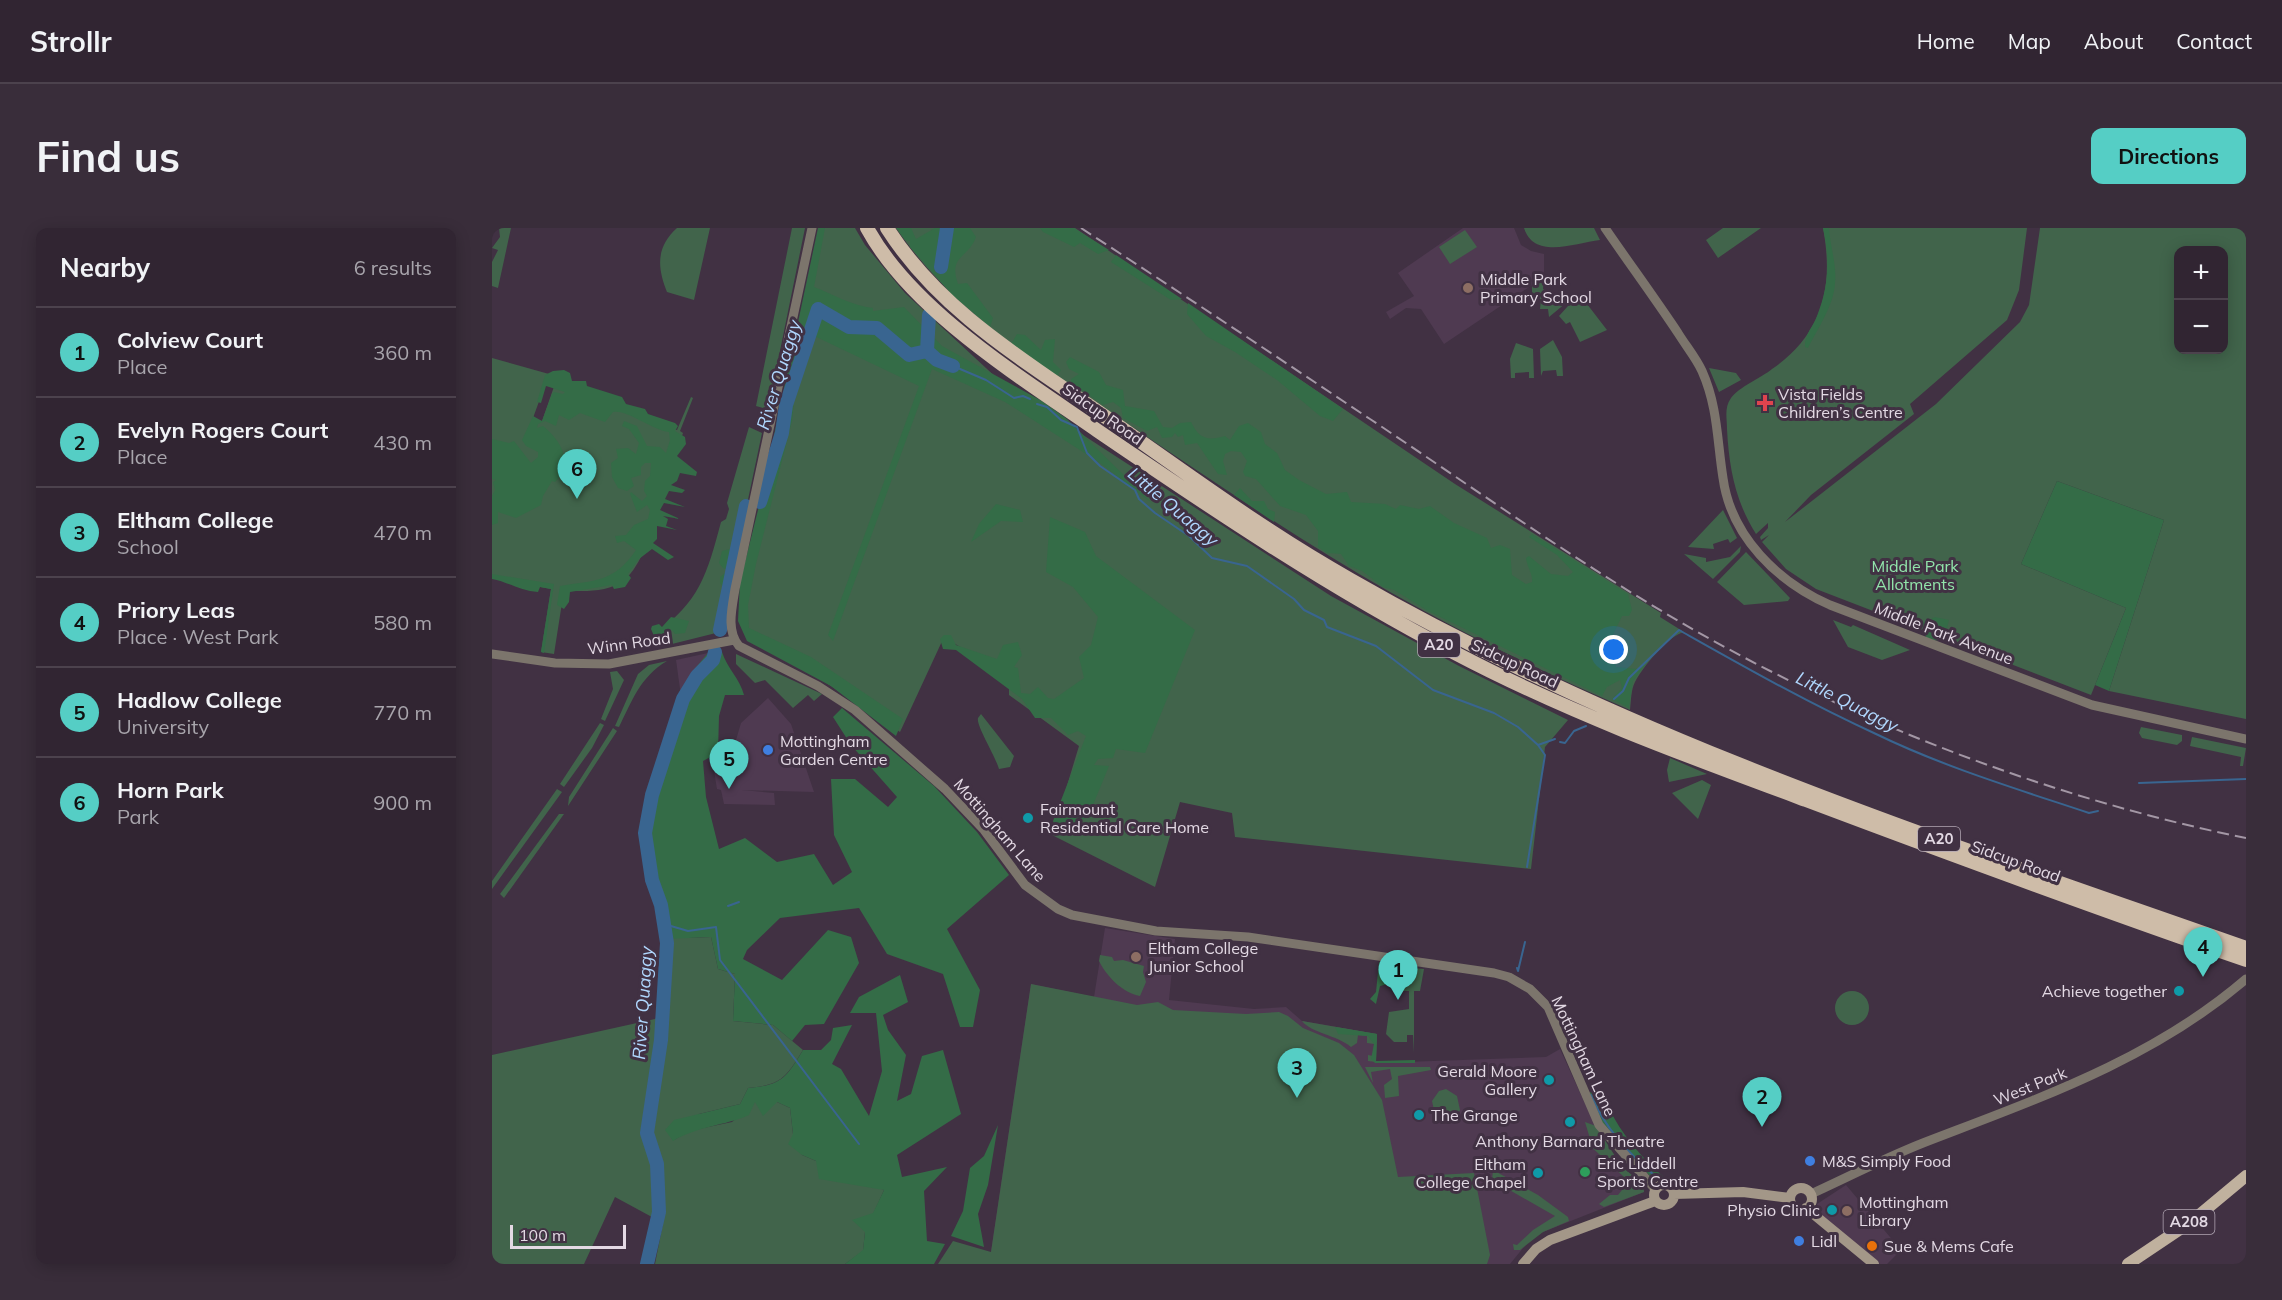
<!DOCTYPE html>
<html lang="en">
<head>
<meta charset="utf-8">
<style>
  :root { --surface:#312532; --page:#392d3a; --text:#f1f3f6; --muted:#a8a5ac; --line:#4c424d; --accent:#55cec5 }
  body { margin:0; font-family:Mulish,sans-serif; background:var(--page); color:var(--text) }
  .controls { position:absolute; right:18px; top:18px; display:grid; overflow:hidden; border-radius:12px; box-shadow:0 3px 15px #0003 }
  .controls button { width:54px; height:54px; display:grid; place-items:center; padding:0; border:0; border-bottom:2px solid var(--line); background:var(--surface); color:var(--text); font:30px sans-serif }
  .scale { position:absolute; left:18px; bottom:15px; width:116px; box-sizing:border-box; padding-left:6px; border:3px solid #e3d9e4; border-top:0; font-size:16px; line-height:21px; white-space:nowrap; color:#e3d9e4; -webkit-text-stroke:4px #413143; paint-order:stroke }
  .you { position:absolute; left:1122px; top:422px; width:21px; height:21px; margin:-15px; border:4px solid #fff; border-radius:50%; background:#1a73e8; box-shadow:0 0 0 9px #1a73e833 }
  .badge { display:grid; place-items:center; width:39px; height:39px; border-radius:50%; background:var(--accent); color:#111; font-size:20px; font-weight:700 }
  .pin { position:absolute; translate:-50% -50px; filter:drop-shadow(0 2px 3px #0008) }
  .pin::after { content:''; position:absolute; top:32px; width:21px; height:18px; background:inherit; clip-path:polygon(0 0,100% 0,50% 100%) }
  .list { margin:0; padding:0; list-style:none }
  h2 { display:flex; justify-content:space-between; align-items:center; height:78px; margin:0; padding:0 24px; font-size:26px }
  h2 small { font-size:20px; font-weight:400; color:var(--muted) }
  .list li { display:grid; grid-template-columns:39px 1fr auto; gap:18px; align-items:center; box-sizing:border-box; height:90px; padding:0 24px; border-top:2px solid var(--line) }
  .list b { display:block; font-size:22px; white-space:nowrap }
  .list p { margin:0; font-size:20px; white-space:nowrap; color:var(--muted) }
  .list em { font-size:20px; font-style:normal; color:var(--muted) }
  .map { position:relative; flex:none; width:1754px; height:1036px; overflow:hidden; border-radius:12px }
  header { display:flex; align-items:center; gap:36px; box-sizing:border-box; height:84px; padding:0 30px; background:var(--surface); border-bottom:2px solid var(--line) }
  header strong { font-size:28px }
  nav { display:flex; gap:33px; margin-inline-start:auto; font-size:21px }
  .intro { display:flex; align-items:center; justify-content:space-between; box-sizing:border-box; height:144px; padding:0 36px }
  h1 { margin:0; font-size:42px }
  .button { padding:15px 27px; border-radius:12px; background:var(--accent); color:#111; font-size:21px; font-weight:700 }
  main { display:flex; gap:36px; padding:0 36px }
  aside { flex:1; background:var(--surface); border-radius:12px; box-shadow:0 3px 15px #0003 }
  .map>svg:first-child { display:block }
  .built { fill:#4f3a51 }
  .green { fill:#41644b; fill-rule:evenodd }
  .forest { fill:#346c47 }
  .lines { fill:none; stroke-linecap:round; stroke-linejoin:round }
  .stream { stroke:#396590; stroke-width:2 }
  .river { stroke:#396590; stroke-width:14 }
  .tertiary { stroke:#7c756c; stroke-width:9 }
  .secondary { stroke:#a39788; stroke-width:10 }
  .primary { stroke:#c0b19e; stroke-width:12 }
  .trunk { stroke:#cebca8; stroke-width:14 }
  .rail { stroke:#a397a5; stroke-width:2; stroke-dasharray:12 6; stroke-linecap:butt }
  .education-dot { fill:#8d6e63; stroke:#413143; stroke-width:2 }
  .health-dot { fill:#e0444e; stroke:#413143; stroke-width:2 }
  .shop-dot { fill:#3f7fe0; stroke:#413143; stroke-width:2 }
  .culture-dot { fill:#0f9aa8; stroke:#413143; stroke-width:2 }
  .leisure-dot { fill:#2e9e5b; stroke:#413143; stroke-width:2 }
  .food-dot { fill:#e8710a; stroke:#413143; stroke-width:2 }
  .labels { text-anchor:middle; stroke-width:6; stroke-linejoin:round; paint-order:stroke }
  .shield { fill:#413143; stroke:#b2a7b4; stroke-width:1.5 }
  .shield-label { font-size:15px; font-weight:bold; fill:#e3d9e4 }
  .poi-label { font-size:16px; fill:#e3d9e4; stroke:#413143; text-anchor:start }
  .street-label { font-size:16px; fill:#e3d9e4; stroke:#413143 }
  .park-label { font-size:16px; fill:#92e5ab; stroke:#413143 }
  .water-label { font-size:18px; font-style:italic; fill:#b0d7fe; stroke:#413143 }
</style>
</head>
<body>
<header>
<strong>Strollr</strong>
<nav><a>Home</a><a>Map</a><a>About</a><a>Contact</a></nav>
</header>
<div class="intro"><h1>Find us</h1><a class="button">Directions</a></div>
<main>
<aside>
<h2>Nearby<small>6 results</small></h2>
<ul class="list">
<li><span class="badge">1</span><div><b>Colview Court</b><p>Place</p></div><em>360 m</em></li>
<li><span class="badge">2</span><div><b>Evelyn Rogers Court</b><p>Place</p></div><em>430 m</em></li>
<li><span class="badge">3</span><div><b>Eltham College</b><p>School</p></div><em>470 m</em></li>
<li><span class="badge">4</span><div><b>Priory Leas</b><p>Place · West Park</p></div><em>580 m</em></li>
<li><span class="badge">5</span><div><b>Hadlow College</b><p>University</p></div><em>770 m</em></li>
<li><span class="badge">6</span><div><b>Horn Park</b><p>Park</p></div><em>900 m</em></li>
</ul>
</aside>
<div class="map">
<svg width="1754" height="1036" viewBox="0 0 1754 1036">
  <rect width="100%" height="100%" fill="#413143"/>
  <path class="built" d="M971,0H1022L1029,17L1039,23L1052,26V49L952,116L929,81L914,80L898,91L894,84L922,68L906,45Z
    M216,425L195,458L189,468L184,432Z
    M276,470L299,496L322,564L249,562L282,565L283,577L232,576L229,562L225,561L221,537L243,532L244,512L249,495Z
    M613,700L683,711L677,772L762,781L794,779L810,793L885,806L884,835L1054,829L1068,821L1106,904L1130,939L1151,956L1152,964L1051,1004L1036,1014L1018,1036H514L499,1024L539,756L602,769Z
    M1354,957L1409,1022L1395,1036H1387L1327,986L1325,976Z"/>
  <path class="green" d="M7,0H19L6,60L0,58V34L6,22L0,20L8,9Z
    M185,0H218L202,72L175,64C165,39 164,19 185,0Z
    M300,0H313L277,177L275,181L264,178Z
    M327,0H363L373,17L413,65L508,153L839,368L967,438L1076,492L1053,519L1039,641L743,609L740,585L688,574L663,659L560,607L587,518L517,467V449L452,409L408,504L253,401L248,381Z
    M404,0H583L963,256L1169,385L1168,389L1192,404C1177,407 1150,440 1143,454C1139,461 1139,474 1138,482C1057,447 975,408 898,364C810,313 726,257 642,200C556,142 464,88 404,0Z
    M1032,0H1102L1108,12C1083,15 1042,32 1032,0Z
    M1231,0H1269L1226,30L1214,12Z
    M1331,0H1535L1527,62L1515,92L1418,176L1422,186L1319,267L1293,294L1444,176L1528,94L1537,77L1548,0H1754V491L1617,463L1672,292L1565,253L1529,336L1634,380L1599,467L1324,361L1294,341L1270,314L1277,307L1269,312L1268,309L1276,300V295L1264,306C1243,273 1237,239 1235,201C1235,190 1232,180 1239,170C1247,159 1269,150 1280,141C1331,106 1342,58 1331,0ZM1686,22H1732V122H1686Z
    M973,2L985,19L958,36L947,19Z
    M1052,49L1051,61L1074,74L1095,76L1115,102L1088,114L1078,94L1074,96L1067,88L1076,78L1074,75L1057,89L1056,81H1048L1049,71L1040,70V58Z
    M1061,112L1070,129L1071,148H1065L1064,142L1051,143L1049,148L1048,121Z
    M1024,115L1041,121L1042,150H1037V144L1023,145V150H1019L1018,131Z
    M0,130L57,146L41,190L50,193L65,150L185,202L199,169L201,170L188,203L191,205C180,239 158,334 131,353C117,364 89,364 72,362L62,426L49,424L59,361L0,350Z
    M1217,140L1244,145L1249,152L1227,164Z
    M257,199L270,205L237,362L232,403L168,419L162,406C208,374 215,346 229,294L234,291L237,281L235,275Z
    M1231,282L1245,310L1238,315L1236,311L1221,316L1222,321L1196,319Z
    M1249,318L1248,324L1221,351L1192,326L1214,330V334L1238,329Z
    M1254,324L1298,370L1296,373L1252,377L1225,354Z
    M1341,392L1359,399L1361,397L1418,422L1390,432L1356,419Z
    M244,426L330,466L322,473L316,467L301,480L273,452L263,455L244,436Z
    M175,433C148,449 140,473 127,499L123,498L146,446L157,437Z
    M125,443L132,452L113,493L109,491L121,461L118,444Z
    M489,486L522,528L518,539L507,541C503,527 484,498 486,490Z
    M108,495L112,497L100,520L72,559L68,556Z
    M1649,499L1690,507V513L1685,517L1650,510L1647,505Z
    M121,500L125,503L76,578L77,569Z
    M1700,509L1754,520L1751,538H1748L1749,529L1698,518Z
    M1178,530L1215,546L1177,554L1175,542Z
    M1210,552L1219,557L1206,591L1180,565Z
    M65,561L70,564L0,661V653Z
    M67,586H72L12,670L8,666Z
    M174,708L194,710L219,709L226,741L243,746L241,793L281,797L311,822C294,849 290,857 256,860L248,876L207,886L182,912L197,903L240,894L263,873L285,874L298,880L301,906L310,927L392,962L373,1004L371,1023L353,1036H163L171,995L123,969L92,1036H0V827L163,791L167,787L169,778L175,721Z
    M608,727L620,729L622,733L631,732L652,738L651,744L654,754L648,768C631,765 615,749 607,733Z
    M909,739L932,741L928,763H922V825L921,807H915V814H902L894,806L897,784L917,781V763H906Z
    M539,756L645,777L666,774L681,782L754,786L787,784L796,788L811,800L847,815L862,827L890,872L906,949L982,945L998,1027L995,1036H446L461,1013L499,1024Z
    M1343 780a17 17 0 1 1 34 0a17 17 0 1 1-34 0Z
    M810,793L885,806L884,834L876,833V827L881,828L882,816L875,815V808L866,807L865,815L859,819C845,807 819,805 810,793Z
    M873,839H938L939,842L906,848L907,868L893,870L892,857L900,851L898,841L879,844L881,855Z
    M954,861L965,868L968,882L961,893L954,894L943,887L940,873L947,863Z
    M1093,894L1104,898L1130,939L1151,956L1152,964L1112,979L1107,976L1118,967H1126L1134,957L1128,952L1131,948L1096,916L1099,914Z
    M1001,942L1046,967L1076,989L1077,993L1051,1004L1028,1022H1022L1021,1016L1025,1017L1041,1002L1063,988L1000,952Z"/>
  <path class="forest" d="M326,0H333L322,59C341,66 360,78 381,80V83L412,79L450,118L550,173L575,191L661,276L608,235L513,174L440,141L341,413L336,407L427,158L316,105L303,162L300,193L264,336L256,377L257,400L319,429L411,491L404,508L339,458L255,413L246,393L248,354L267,278Z
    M404,0H419L424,11L443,0H478L484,9C476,31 456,27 466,56L475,55L501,90L498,99L461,68L418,19V13L413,12Z
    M548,0H582L617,22L606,26L588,15L582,19L551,4Z
    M1331,0H1337C1338,18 1345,37 1343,55C1342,77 1326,100 1316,120L1313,119C1312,107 1321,99 1325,88C1337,58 1338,31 1331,0Z
    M624,27L690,71L679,72L619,34Z
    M696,75L851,181L841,193L828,188L785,152L743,124L714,108L695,86Z
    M525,106L533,107L549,122L553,112L563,111L561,134L569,142L565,148L519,116Z
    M578,129L607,144L614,157L631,162L633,178L662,183L671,199L680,200L688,195L699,194C707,211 716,213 733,208L738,212L747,198L756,195L769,204L773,216L785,225L793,242L807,252L834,266L855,264L859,274L893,276L904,281L908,277L927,281L938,278L962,295L995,310L999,320L1008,317L1018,321L1020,347L1034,356L1040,354C1041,346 1035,339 1034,330L1037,328L1059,346L1076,348L1081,344L1065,327L1037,309L1040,306L1053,314L1136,366L1140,382L1137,388H1130L1118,413L1128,417V422L1120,425L1124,439L1145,441L1154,436L1141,453L1137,480L1120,471L1130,460L1128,452L1115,459L1110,468L936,383L902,362L891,359L870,343L857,338L849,326L835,325L826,319V303L814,287L788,278L764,251L753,248L751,244L755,233L749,224L739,223L733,226L731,233L735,247L726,246L705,215L693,217L691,207L686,209L683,205L680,209L670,210L665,199L655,203L631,190L629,180L621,174L611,177L579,154V151L587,146L577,141L574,134Z
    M72,142L78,145L80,153H94L95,158L130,169L134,176L153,181L156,186L183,195L186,198L183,203L193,209L194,216L185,228L205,244L204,248L188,245L185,253L179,257L193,262L190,265L177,263L173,271L193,279L172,275L168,282L188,291L171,288L176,291L174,298L185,302L165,298V311L161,315L182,329L176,332L160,321L147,331L136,346L139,350L133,359L122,361L120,357L78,364L77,374L72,381L65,377L68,358C102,352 122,355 144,322L132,313L125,315L123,308L134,307L142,297L156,291L158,282L155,277L145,284L138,266L139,264L150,273L155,268L152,263L153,253L158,248L159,235H153L149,239V247L139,250L142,258L135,263L126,260L120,249L119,235L126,230L124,221L136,220L144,226L147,215L137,201L130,198L132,193L145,198L155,218L168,219L174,225L178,212L177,204C160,202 135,181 121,184L113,194L88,185L77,192L67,187L64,198L53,193L46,196L45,200L51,198C68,212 83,234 63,254L60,253L51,268L49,277L24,290L6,284V295L0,297V268L3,262L1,254L4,252L0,251V211L17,215L22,213L39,235L46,229V224L34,218L30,212L41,188L50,193L60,166L62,164L71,166L73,164L54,158L49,175L45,174L53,147L61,143Z
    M1565,253L1672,292L1617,463L1603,457L1634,380L1529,336Z
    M748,260L760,273H772L776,281L783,284L782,294L742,267Z
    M504,276L528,282L531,294L509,293L479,314L487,296Z
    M558,289L593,304L604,328L703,402L653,525L624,521L621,530L606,531L602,537L617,538L596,589L564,602L561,593L594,508L586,503L576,507L559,490H543L530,471L464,422L451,421L448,411L452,407H459L464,417L505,431L511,417L526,414L530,427L522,439L526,440L529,465L538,466L546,459L556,470L562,471L592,450L587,429L599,417L606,389L581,359L554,344Z
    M238,321L244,329L232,403L227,404L225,400C229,395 230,381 231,374L228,371L234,363L228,355V349L237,342L231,340L227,335L230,323Z
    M0,346L62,356L52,425L49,424L59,361L48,359L46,364C29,363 16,354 0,351Z
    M179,389L197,393L193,405L183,406L180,402L174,408H162L159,401L160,398L167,396L170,399Z
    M1443,389L1457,392L1455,400L1451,403L1454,407L1448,412L1435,413L1430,395Z
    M230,424C235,440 248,451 252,467H233L227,488L226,525L211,533L214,569L227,621L253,610L285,634L322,626L341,657L360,644L342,607L339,551H363L396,579L405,569L359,517L341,489L350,480L442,558L485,604L517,647L455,701L488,762L481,799H468L451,746L395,726L367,680L288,690L255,722L251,731L290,752L336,702L359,709L367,735L332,796L313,797L300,813L281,797L241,793L243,746L226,741L219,709L175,711C166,677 154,641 153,606C153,574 172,530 181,499C184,489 201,447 201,443L216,425Z
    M887,734L904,738L899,750L895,752L896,756L888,758L884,776L878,771L884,764Z
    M408,747L416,774L391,787L396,802L414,827L405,873L419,866L430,828L451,822L469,886L405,927L410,949L455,939L432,963L435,1013L453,1016L442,1036H353L371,1022L373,1004L360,992L381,985L392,962L327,951L324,933L310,927L296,916L301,906L298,880L285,874L271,888L263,874L257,887C232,898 206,898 181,913L173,902L182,892L248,876L256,860C290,857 294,850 311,822H329L339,812L341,800L360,797L340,836L349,841L377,888L390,843L384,785H358L367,769Z
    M843,799L885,806L884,833L923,832V835H883L879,831L882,816L876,808L846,806Z
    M1108,861C1123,898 1144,925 1174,951L1169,953L1158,948L1109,895L1094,866Z
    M506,897L496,957L486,986L492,1019L459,1008L471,983L478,940L492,928Z"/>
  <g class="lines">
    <path class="stream" d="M461,138L494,152L522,170L531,168L538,171
      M545,176L555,179L569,192L585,199L595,225L608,238L643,262L647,271L663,285L697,308L720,330L755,338L802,371L812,382L832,392L835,399L884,418L941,462L1002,485L1026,499L1046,517L1063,511
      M1122,471L1131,463L1137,450L1187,402C1251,438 1316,475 1384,506C1452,539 1525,561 1597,585L1606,583
      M1068,514L1073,515L1082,503L1094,498
      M1647,555L1754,551
      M1035,639L1053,527L1046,517
      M236,678L247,674
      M172,696L196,703L224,699L228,732L367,916
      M1025,740L1026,743L1033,714
      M1068,784L1076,812
      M1099,867C1113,900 1135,924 1162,947"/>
    <path class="river" d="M449,39L455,0
      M435,123L437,87
      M435,123L445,132L461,138
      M268,274L290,205L294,177L326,81L357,99L385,100L417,127L435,123
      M228,402L254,278
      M155,1036L167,984L165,936L155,905L169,812L175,715L169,677L160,652L153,605L160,567L191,471L205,448L221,432L223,424"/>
    <path class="tertiary" d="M320,0L243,361C240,380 234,403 247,418L326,458L363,482L453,561L492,602L533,657L566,681L580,687L664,703L756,709L1002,745L1017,749L1038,761L1056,779L1107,897L1163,961
      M1113,0C1137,35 1162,69 1186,105C1194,118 1204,130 1210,143C1226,179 1225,213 1231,250C1239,309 1286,354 1338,377L1600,477L1754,511
      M0,426L63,435L117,436L242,412
      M1319,966C1356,949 1393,930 1431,915C1545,871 1660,832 1754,751"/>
    <path class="secondary" d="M1162 967a10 10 0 1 1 20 0a10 10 0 1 1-20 0Z
      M1298 971a11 11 0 1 1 22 0a11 11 0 1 1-22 0Z
      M1182,966L1251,964L1298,970
      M1314,980L1382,1036
      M1031,1036L1044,1021L1058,1012L1163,973"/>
    <path class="primary" d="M1636,1036L1700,993L1754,948"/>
    <path class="trunk" d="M375,0C420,83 530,150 606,203C722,282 838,360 963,425C1075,484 1195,528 1314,572C1460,627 1607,681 1754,732
      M395,0C449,85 537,135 618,192C697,247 775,305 859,352C1139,513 1450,613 1754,720"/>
    <path class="rail" d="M589,0C686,63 782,127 878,191C982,260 1083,333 1190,395C1360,494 1561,571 1754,610"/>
  </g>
  <g class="education-dot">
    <circle cx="976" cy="60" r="6"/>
    <circle cx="644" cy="729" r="6"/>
    <circle cx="1355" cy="983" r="6"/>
  </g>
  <path class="health-dot" d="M1270 166h6v6h6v6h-6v6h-6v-6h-6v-6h6z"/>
  <g class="shop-dot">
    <circle cx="276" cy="522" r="6"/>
    <circle cx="1318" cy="933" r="6"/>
    <circle cx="1307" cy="1013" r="6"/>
  </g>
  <g class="culture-dot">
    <circle cx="536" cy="590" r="6"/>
    <circle cx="1687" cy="763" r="6"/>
    <circle cx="1057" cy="852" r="6"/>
    <circle cx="927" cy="887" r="6"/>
    <circle cx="1078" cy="894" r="6"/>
    <circle cx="1046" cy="945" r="6"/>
    <circle cx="1340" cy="982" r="6"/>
  </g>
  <circle class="leisure-dot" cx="1093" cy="944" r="6"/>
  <circle class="food-dot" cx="1380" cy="1018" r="6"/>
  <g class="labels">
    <g class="shield">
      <rect x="926" y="405" width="42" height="24" rx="4.5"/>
      <rect x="1426" y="599" width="42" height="24" rx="4.5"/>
      <rect x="1671.5" y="982" width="51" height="24" rx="4.5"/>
    </g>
    <g class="shield-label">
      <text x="947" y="422">A20</text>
      <text x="1447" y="616">A20</text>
      <text x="1697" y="999">A208</text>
    </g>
    <g class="poi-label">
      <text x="988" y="57">Middle Park<tspan x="988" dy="18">Primary School</tspan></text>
      <text x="1286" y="172">Vista Fields<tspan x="1286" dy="18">Children’s Centre</tspan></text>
      <text x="288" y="519">Mottingham<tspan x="288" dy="18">Garden Centre</tspan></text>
      <text x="548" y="587">Fairmount<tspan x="548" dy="18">Residential Care Home</tspan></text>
      <text x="656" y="726">Eltham College<tspan x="656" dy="18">Junior School</tspan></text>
      <text x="1675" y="769" text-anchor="end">Achieve together</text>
      <text x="1045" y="849" text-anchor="end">Gerald Moore<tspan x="1045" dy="18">Gallery</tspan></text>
      <text x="939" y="893">The Grange</text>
      <text x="1078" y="919" text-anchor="middle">Anthony Barnard Theatre</text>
      <text x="1330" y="939">M&amp;S Simply Food</text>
      <text x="1105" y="941">Eric Liddell<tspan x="1105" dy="18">Sports Centre</tspan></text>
      <text x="1034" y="942" text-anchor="end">Eltham<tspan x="1034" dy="18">College Chapel</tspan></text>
      <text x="1367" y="980">Mottingham<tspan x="1367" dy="18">Library</tspan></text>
      <text x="1328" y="988" text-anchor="end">Physio Clinic</text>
      <text x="1319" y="1019">Lidl</text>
      <text x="1392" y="1024">Sue &amp; Mems Cafe</text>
    </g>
    <g class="street-label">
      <text transform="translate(611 186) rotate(35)" y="6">Sidcup Road</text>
      <text transform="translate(1452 405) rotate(21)" y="6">Middle Park Avenue</text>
      <text transform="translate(137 415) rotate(-8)" y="6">Winn Road</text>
      <text transform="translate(1023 435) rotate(25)" y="6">Sidcup Road</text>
      <text transform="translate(508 602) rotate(49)" y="6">Mottingham Lane</text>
      <text transform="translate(1524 633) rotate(20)" y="6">Sidcup Road</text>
      <text transform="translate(1092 828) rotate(65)" y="6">Mottingham Lane</text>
      <text transform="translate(1538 858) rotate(-22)" y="6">West Park</text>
    </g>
    <g class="park-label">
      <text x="1423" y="344">Middle Park<tspan x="1423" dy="18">Allotments</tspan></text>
    </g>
    <g class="water-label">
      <text transform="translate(287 147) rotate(-73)" y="6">River Quaggy</text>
      <text transform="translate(681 279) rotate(40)" y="6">Little Quaggy</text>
      <text transform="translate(1355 474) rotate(27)" y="6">Little Quaggy</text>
      <text transform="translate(151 775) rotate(-86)" y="6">River Quaggy</text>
    </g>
  </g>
</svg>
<div class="controls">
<button>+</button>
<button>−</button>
</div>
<div class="scale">100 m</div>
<div class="you"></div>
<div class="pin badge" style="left:906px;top:772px">1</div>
<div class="pin badge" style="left:1270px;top:899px">2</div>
<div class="pin badge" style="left:805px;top:870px">3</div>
<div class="pin badge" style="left:1711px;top:749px">4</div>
<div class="pin badge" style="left:237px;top:561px">5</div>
<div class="pin badge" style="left:85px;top:271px">6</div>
</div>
</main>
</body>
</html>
